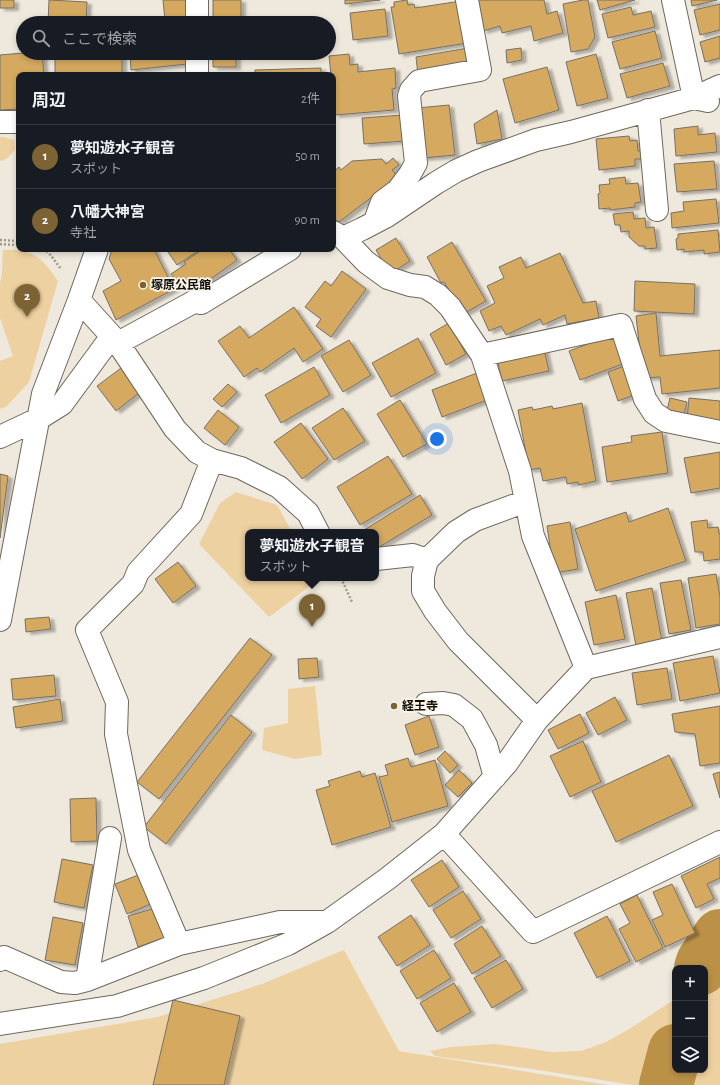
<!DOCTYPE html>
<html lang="ja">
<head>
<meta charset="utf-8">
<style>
  :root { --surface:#171b24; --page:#242831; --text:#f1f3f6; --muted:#9ea1a6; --line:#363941; --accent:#7d6234 }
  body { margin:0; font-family:"Alegreya Sans","Noto Sans JP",sans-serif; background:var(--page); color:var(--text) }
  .controls { position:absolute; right:12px; bottom:12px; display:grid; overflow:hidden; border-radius:8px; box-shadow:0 2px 6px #0003 }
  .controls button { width:36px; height:36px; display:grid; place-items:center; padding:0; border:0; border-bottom:1px solid var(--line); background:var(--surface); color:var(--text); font:20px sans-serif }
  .you { position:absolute; left:437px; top:439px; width:14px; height:14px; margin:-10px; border:3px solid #fff; border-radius:50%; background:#1a73e8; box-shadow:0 0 0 6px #1a73e833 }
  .badge { display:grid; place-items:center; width:26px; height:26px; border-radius:50%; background:var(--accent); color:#fff; font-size:13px; font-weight:700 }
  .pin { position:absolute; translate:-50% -33px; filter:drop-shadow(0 1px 2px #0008) }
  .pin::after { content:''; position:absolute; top:21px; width:14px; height:12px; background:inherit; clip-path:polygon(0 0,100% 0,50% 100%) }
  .popup { position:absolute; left:245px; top:529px; width:134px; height:52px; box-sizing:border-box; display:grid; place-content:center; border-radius:8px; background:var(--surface); filter:drop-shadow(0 1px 3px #0005); font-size:13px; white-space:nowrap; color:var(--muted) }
  .popup b { font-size:15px; color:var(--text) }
  .popup::after { content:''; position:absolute; left:50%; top:100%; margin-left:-8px; border:8px solid transparent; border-top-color:var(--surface) }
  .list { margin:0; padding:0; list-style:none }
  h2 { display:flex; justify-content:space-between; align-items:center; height:52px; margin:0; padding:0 16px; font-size:17px }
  h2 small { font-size:13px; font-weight:400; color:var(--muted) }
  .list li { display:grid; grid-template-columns:26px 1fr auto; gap:12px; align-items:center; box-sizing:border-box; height:64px; padding:0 16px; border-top:1px solid var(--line) }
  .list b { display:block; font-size:15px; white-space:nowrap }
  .list p { margin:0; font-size:13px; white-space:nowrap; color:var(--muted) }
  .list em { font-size:13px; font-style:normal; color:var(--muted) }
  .icon { flex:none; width:22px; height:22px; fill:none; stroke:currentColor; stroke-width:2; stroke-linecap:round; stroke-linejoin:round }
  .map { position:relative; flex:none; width:720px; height:1085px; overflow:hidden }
  .search { position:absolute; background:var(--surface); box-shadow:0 2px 6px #0003; left:16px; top:16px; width:320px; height:44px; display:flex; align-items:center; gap:10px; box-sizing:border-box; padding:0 14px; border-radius:22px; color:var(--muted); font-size:15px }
  .panel { position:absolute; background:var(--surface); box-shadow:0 2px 6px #0003; left:16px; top:72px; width:320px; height:180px; border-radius:8px }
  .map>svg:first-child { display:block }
  .green { fill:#eed1a0 }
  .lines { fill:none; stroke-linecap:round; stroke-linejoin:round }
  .river { stroke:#bb9147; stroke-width:54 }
  .building { fill:#d5aa60; stroke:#767066; filter:url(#shadow) }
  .minor-casing { stroke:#6e685e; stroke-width:24 }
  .path { stroke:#9e9990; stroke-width:2.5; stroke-dasharray:2 2; stroke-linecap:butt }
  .minor { stroke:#fff; stroke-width:22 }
  .poi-dot { fill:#7d6234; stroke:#fcf5ea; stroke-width:1.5 }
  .labels { text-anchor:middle; stroke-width:3.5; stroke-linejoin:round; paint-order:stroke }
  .poi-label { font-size:12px; font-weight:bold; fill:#110f0b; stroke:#fcf5ea; text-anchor:start }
</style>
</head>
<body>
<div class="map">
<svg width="720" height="1085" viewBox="0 0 720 1085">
  <defs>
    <filter id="shadow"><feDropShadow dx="4.5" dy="2.5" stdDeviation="1" flood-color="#0004"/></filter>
  </defs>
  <rect width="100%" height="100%" fill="#efe8dc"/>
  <path class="green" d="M0,137H3L14,140L15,149C11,155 7,160 0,161Z
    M3,250C10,250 19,249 26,252C41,256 49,268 58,281L29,382L6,407L0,409V361L13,356L0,318V284L2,273Z
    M236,492L277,505L292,532H248V578H319V579L269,617L199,544L220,503Z
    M315,686L322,755L295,759L262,750L264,728L288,723V689Z
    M344,950L399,1051L608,1085H0V1044L158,1017L262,984Z
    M720,952V1085H633L526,1068L435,1056L430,1051L450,1047L495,1044L519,1047L551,1052L581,1051L606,1042L631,1028L675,999V1070H705V971L716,959Z"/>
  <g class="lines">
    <path class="river" d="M701,968L703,962L720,936
      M666,1085L675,1051"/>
  </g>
  <path class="building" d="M0,0H14V8H0Z
    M49,0L87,2L86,23H48Z
    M163,0H192L190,17L165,20Z
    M213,0H241V23H213Z
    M345,0H380L345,4Z
    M407,0L408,5L414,4L415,8L461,1L467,43L399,54L391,7H394V2Z
    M474,0H544L547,14L557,11L563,33L534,41L531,26L502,33L500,26L483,31Z
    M583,0H588L595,37L588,49L571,52L563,4Z
    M597,0H635L600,10Z
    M691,0H717L692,6Z
    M720,4V30L700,35L694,10Z
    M631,7L633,15L651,11L655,27L608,38L602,14Z
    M385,9L388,36L353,40L350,13Z
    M655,31L662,58L620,69L612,42Z
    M720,36V58L705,62L700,42Z
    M468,48L471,66L418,75L416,57Z
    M521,48L522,60L507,63L506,50Z
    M23,53H42L44,75H19V109L0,110V55Z
    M82,53H122V75H55V54Z
    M130,53H186L187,64L131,70Z
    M213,53H236V67H213Z
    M349,54L350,65L358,64V72L395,68L396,88L392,89L394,110L335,115L333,97V75H331L329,56Z
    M596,54L608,98L577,106L566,62Z
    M663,63L670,86L627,98L620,74Z
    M547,67L559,110L515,123L503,79Z
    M321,68V75H255V70Z
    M449,105L455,155L423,158L417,108Z
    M497,110L502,139L477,144L474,124Z
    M403,115L405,141L364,144L362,118Z
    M698,126V135L715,133L717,152L676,156L674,129Z
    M629,136L630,141L637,140L638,151H641L642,159H635V166L599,170L596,139Z
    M393,158L399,165L392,170L398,177L339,222L333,218V172L339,167L341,170L352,161L382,159L386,164Z
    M714,161L717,189L677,192L674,164Z
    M625,177L626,184L638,183L641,202L635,203V207L610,210V208L599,209L598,194L600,193L599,185L610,184L609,179Z
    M716,199L719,223L672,228L671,213L684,211L683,202Z
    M633,212L634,219L645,218L646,228L654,227L657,248L645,249V246H639L629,237V231L621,232L620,225H615L613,214Z
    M718,230L720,252L704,254V250L684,252V249L677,250L676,239L678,238V234Z
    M396,238L410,261L390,274L376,250Z
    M452,242L486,301L463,314L444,282L441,283L427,257Z
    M112,249H154L174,289L116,320L103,291L121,281L109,259Z
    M166,249H201L177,265Z
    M203,249H229L237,260L201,286L196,280L183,290L171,274L186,264L184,262Z
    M560,253L583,303L596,301L599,318L567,324L565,315L543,325L540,319L506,335L501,326L489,331L480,311L495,303L487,286L504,278L499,267L521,257L526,268Z
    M342,271L366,289L331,337L316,326L321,319L305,307L325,281L331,286Z
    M635,281L695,284L694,314L634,311Z
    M294,307L323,349L303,362L294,348L260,372L257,368L244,377L218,341L240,326L249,338Z
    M656,313L660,356L720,350V388L662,394L660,377L643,378L636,316Z
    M449,323L466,354L446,365L430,334Z
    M617,333L628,362L580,380L569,351Z
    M418,338L436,373L391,397L372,363Z
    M349,340L371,375L343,392L321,356Z
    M544,349L549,371L502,381L497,359Z
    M627,365L637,394L618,401L608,372Z
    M314,367L330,395L281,423L265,395Z
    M121,368L140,392L116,411L97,386Z
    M477,373L487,400L442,417L432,390Z
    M228,384L237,392L222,407L213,399Z
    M670,398L687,402L683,418L666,414Z
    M689,398L720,401V422L687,419Z
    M400,400L427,444L403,457L377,414Z
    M582,403L596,481L578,485V482L567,484L566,477L543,481L540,468L529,470L518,410L532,407L533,410L552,406L553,409Z
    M343,408L365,441L334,460L312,428Z
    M218,410L239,427L225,445L204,428Z
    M301,423L328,459L302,479L274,442Z
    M662,432L668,473L607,482L602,447L632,442L631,436Z
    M720,452V488L691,493L684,458Z
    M388,456L412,494L360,525L337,487Z
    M0,474L8,476L0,538Z
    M420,495L432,515L376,549V532H361Z
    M668,508L686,561L596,591L575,529L626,512L629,522Z
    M707,520L708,528L718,527L719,534H720V559L704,561L703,552H695L691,522Z
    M570,522L578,569L554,573L547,526Z
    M178,562L196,586L173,603L155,579Z
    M716,574L720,597V624L696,628L688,578Z
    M681,580L691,630L669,634L660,583Z
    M652,588L662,641L636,646L626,593Z
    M616,595L625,639L594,645L585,602Z
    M49,617L51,629L26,632L25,619Z
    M250,638L272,655L159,799L137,782Z
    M713,656L720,693L680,701L673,663Z
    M317,658L319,677L299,679L298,659Z
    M667,668L672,699L637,705L632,673Z
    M54,675L56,696L13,700L11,679Z
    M615,697L627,720L598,735L586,713Z
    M60,699L63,721L16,728L13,707Z
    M720,706V763L700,766L695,734L675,732L672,714Z
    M580,714L589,733L558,749L548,730Z
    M231,715L252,732L166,844L144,827Z
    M429,716L439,747L415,755L405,725Z
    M583,741L601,782L570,797L550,756Z
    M445,751L458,765L450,773L437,759Z
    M669,755L693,806L616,842L592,791Z
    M408,758L411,767L435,760L448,806L392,822L379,777L388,775L385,765Z
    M459,770L472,783L458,797L445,785Z
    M360,771L362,777L375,773L391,827L332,845L316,790L330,786L328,781Z
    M720,772V798L713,774Z
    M96,798L97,841L71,842L70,799Z
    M720,857V878L707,884L714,899L696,908L681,876Z
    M62,859L93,865L84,908L54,902Z
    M442,860L459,887L429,907L411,880Z
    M141,874L153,903L127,914L115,884Z
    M672,884L695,933L665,947L652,920L663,915L653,892Z
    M463,891L481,919L451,938L433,910Z
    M637,895L663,948L636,962L619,929L630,923L620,904Z
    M159,907L169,936L138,947L128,916Z
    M411,915L430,945L397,966L378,937Z
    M607,916L630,961L597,978L574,933Z
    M53,917L83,923L75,965L45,960Z
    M482,926L501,956L472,974L454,944Z
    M434,950L451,978L417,999L400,971Z
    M506,960L523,989L492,1008L474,978Z
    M454,983L471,1012L437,1032L420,1003Z
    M173,1000L240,1016L224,1085H153Z"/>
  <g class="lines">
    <g class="minor-casing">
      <path id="minor" d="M673,0L694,98L708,101
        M197,23V0
        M197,53V75
        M648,110L657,210
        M0,122H19
        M376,218L382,202L398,190L410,174L416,163L409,96L411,90L419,81L480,70L467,0
        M343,238L362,229L387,216L436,183L456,171L478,161L536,140L571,132L694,98L720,86
        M79,300L118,343L175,429L197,452L212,460L191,514L138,572L133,584L87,630L117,702L116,734L139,850L179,944
        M482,355L621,325L645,399L654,413L666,421L720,432
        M0,437L38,419L62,404L106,344L118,343L199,299L201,303L290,249
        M212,460L241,468L279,487L308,513L318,532
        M526,501L475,520L456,532L427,560L423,576V591L435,611L458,641L537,720
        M376,559L413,555L427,560
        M0,620L43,394L79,300L97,249
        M586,668L720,637
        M426,704L443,703L454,705L472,719L486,745L495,777
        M444,834L533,932L720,842
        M0,960L4,957L61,982L75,983L87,980L179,944L280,922H325
        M87,980L110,838
        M0,1024L117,1006L204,978L288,944L327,922L387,879L444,834L507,763L537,720L586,668L533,536L520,471L482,355L450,307L438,295L425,287L410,285L388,278L366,262L343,238L333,232"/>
    </g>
    <path class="path" d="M0,240L19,241
      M0,244L14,245L19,243
      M43,249L49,253L61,269
      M341,578L352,602"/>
    <use href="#minor" class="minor"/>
  </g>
  <g class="poi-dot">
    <circle cx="143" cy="285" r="4"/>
    <circle cx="394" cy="706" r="4"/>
  </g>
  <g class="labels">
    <g class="poi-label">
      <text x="151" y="289">塚原公民館</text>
      <text x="402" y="710">経王寺</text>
    </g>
  </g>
</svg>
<div class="controls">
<button>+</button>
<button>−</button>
<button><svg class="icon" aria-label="layers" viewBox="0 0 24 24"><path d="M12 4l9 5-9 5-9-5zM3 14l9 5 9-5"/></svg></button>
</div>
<div class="you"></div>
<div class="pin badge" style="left:312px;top:627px">1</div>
<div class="popup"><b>夢知遊水子観音</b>スポット</div>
<div class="pin badge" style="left:27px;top:317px">2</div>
<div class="search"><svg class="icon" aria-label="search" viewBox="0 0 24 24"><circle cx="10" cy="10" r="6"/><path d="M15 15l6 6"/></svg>ここで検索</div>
<section class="panel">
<h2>周辺<small>2件</small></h2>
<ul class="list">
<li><span class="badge">1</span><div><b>夢知遊水子観音</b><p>スポット</p></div><em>50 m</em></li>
<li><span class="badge">2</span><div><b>八幡大神宮</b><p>寺社</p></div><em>90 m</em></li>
</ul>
</section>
</div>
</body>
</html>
